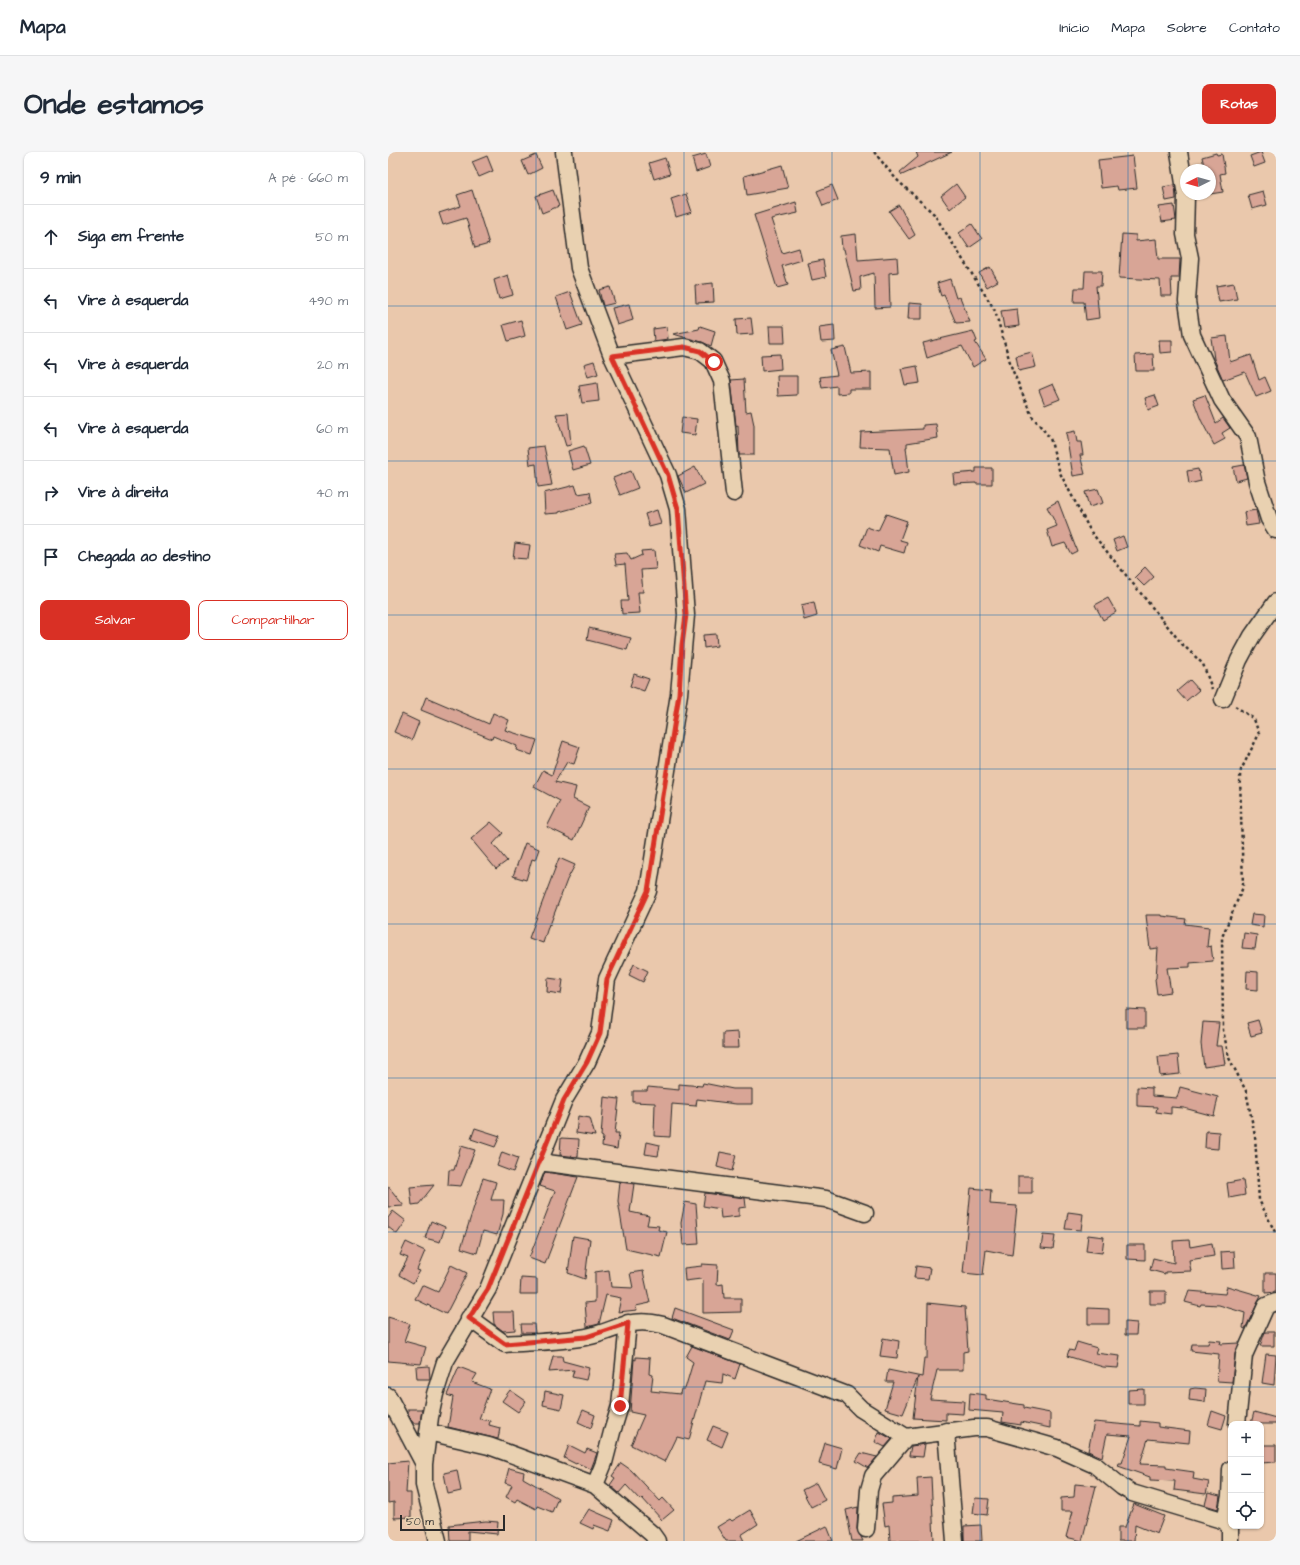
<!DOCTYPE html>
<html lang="pt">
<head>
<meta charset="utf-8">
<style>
  :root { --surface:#fff; --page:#f6f6f7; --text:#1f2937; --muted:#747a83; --line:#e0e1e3; --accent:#d93025 }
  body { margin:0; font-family:"Architects Daughter",sans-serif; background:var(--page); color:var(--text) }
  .controls { position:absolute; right:12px; bottom:12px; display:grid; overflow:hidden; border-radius:8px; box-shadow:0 1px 3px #0004 }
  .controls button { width:36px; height:36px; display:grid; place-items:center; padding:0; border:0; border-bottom:1px solid var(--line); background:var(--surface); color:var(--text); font:20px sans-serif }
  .compass { position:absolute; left:792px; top:12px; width:36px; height:36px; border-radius:50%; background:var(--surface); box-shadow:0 1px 3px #0004; rotate:265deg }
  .scale { position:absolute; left:12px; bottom:10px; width:105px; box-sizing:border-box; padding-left:4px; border:2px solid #2b2b2b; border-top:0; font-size:11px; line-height:14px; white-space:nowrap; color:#2b2b2b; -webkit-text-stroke:3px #e9d1b1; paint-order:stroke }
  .stop { position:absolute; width:12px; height:12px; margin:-9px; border:3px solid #d93025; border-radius:50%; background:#fff }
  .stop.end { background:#d93025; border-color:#fff; box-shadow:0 1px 4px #0008 }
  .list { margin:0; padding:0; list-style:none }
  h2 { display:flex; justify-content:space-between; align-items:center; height:52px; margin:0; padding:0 16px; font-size:17px }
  h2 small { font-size:13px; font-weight:400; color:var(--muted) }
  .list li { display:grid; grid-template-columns:26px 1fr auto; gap:12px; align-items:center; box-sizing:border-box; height:64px; padding:0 16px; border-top:1px solid var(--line) }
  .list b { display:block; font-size:15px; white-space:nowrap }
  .list em { font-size:13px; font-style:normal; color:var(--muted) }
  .actions { display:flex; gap:8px; padding:12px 16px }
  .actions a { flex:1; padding:9px 0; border:1px solid var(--accent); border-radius:8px; text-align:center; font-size:14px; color:var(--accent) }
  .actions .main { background:var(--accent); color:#fff }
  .icon { flex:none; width:22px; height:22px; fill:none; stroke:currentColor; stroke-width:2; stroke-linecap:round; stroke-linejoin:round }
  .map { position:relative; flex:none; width:888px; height:1389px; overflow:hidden; border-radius:8px }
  header { display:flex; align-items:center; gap:24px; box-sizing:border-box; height:56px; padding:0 20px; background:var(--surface); border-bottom:1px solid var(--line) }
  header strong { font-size:19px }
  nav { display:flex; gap:22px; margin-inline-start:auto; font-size:14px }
  .intro { display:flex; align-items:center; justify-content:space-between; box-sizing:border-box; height:96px; padding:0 24px }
  h1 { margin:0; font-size:28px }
  .button { padding:10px 18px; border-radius:8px; background:var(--accent); color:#fff; font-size:14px; font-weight:700 }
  main { display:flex; gap:24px; padding:0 24px }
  aside { flex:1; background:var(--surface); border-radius:8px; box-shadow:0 1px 3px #0004 }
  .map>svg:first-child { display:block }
  .building { fill:#d8a596; stroke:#2b2b2b }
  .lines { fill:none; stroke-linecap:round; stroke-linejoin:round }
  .minor-casing { stroke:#2b2b2b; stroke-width:19 }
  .path { stroke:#2b2b2b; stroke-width:2.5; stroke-dasharray:3 3; stroke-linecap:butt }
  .minor { stroke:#e9d1b1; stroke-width:16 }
  .route { stroke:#d93025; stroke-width:5 }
  .grid { fill:none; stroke:#1f6fb2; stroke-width:1; stroke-opacity:0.55 }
</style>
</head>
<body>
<header>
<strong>Mapa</strong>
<nav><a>Início</a><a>Mapa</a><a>Sobre</a><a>Contato</a></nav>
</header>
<div class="intro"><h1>Onde estamos</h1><a class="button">Rotas</a></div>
<main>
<aside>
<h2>9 min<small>A pé · 660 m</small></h2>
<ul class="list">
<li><svg class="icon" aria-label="ahead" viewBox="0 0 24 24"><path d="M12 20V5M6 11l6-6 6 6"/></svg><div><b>Siga em frente</b></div><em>50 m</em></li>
<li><svg class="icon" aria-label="left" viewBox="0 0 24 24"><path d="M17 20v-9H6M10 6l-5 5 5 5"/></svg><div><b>Vire à esquerda</b></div><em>490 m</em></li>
<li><svg class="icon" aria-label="left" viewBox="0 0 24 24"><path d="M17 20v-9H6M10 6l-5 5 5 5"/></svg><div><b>Vire à esquerda</b></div><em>20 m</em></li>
<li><svg class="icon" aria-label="left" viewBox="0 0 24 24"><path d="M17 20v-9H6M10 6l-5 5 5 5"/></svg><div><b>Vire à esquerda</b></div><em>60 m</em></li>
<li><svg class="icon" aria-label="right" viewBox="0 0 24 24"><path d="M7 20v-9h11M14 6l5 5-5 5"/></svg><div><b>Vire à direita</b></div><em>40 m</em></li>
<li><svg class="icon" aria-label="arrive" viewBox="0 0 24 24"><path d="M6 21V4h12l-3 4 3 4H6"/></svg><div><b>Chegada ao destino</b></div></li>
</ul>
<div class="actions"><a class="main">Salvar</a><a>Compartilhar</a></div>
</aside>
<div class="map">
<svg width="888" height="1389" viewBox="0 0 888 1389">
  <rect width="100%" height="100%" fill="#eac8ac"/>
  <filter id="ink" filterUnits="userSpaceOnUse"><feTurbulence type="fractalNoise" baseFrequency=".025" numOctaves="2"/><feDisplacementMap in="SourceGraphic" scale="8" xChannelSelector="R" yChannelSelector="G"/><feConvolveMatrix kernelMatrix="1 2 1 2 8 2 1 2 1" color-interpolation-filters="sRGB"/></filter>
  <g filter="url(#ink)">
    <path class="building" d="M528,0H564L514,23L512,20L530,5Z
      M873,0L877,11L866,15L862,4Z
      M828,1L829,3L834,2L837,21L832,22L835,40L822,42V18H817L814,5Z
      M318,2L322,15L308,20L304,6Z
      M148,3L154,16L140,23L134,9Z
      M99,4L105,19L91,25L84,10Z
      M745,4L749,36L730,38L729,34L713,36L710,8Z
      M277,6L282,22L266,27L261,11Z
      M394,13L400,36L359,43L356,24Z
      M568,32L577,45L562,57L553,44Z
      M444,33L450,48L435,54L429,39Z
      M787,33L788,47L778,49L775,35Z
      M84,38L101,92L87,96L78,66L55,73L51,61L73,54L69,43Z
      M165,38L171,54L154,61L148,44Z
      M875,39L879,53L864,57L860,43Z
      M298,42L304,60L288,65L283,47Z
      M408,50L410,61L383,67L394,101L411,96L414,108L394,114L400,133L389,136L366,63Z
      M511,53L527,83L521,87L501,59Z
      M786,53L788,68L774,70L771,55Z
      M584,72L594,87L581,96L571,81Z
      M468,82L470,108L509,105L510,120L501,121L502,155L487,156L486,121L472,125L473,138L466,139L456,97H454L453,84Z
      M734,82L748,83V89L768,87L770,107H792L791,126H783L784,144H773L772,128L731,126Z
      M435,108L438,125L424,128L420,111Z
      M602,115L610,129L599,135L591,121Z
      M697,119H714L713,134H708L711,166L698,168L696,150H686L687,136H696Z
      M120,123L125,143L111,147L106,128Z
      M562,127L568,146L572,145L582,170L568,171L556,143L553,144L549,131Z
      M325,131L326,150L308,151L307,133Z
      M846,131L849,147L831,150L828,134Z
      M222,135L227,151L215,154L211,138Z
      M182,140L194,173L179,178L168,145Z
      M521,151L534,152V167H520Z
      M241,152L245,168L229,173L224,156Z
      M629,157L631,174L616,176L613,159Z
      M363,166L365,182L349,183L348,167Z
      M133,168L137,184L120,189L115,173Z
      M446,173L447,189L433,190L431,175Z
      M312,174L327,179L323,194L314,190L285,182L311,177Z
      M381,174H396L397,191H382Z
      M279,175L280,187L266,189L265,177Z
      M585,179L589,189L587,190L598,207L585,215L574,194L539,206L535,191Z
      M839,184L842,210L863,203L871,228L877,225L883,239L868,245L857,220L835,228L826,207L823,186Z
      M771,188H784V200L772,201Z
      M457,195L463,221L483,220V237H461V241L449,242V234L434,236L432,225L449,223L443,198Z
      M644,200L648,215L631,219L628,204Z
      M392,202L393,217L374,219L373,203Z
      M765,202L766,219H748L747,203Z
      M206,209L210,222L200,225L196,212Z
      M529,214L532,231L517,233L513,217Z
      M389,224H409V243L390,244Z
      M356,227L358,260L363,259L366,273V303H351L350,273L348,274L343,228Z
      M209,231L211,249L194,251L191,234Z
      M665,232L672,247L657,253L651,238Z
      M767,243L771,254L760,258L757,246Z
      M817,243L828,271L835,266L842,276L834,281L837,287L826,293L813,268L805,247Z
      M180,261L183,293L178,294L168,262Z
      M294,265L309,267L307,283L292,281Z
      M548,272L550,286L519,291V295H518L521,320L506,323L502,296L472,295L473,280L535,277V273Z
      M687,279L689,290H693L695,303H692L697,322L685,324L678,281Z
      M156,294L164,333L150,335L148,312L142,313L140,296Z
      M196,294L202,313L185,318L180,299Z
      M856,313L859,326L848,329L845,315Z
      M307,315L316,332L298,341L290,324Z
      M588,316H604V332H588V331L566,332L565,322L588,320Z
      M810,317L813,329L801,332L799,319Z
      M243,319L250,336L232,343L225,326Z
      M187,333L190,342L202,340L204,351L171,360V361L157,362L156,341Z
      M710,337L715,351L701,355L697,340Z
      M670,349L689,399L683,402L677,391L664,395L659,378L669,374L659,355Z
      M269,358L273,372L261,375L257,362Z
      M868,358L871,372L858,374L856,360Z
      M498,362L519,369L512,388L519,390L516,401L492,394L490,400L472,393L479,375L490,379Z
      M735,384L739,395L729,399L725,388Z
      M127,391L142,393L140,407L125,406Z
      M266,398L268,417L253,418L255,440H250L252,461L234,462L233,449H240L237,412L228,413L226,402L239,401L243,408L254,403L253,399Z
      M757,415L766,425L756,434L747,425Z
      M720,446L728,460L715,468L707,453Z
      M426,450L429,464L416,468L413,453Z
      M201,476L243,486L239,498L199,488Z
      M328,482L329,494L316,496L315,483Z
      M246,522L261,527L256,539L242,534Z
      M802,528L811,538L798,549L789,539Z
      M38,545L101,572L105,561L121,568L117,578L149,588L144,603L128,598L129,594L105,584L104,587L33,558Z
      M14,562L31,570L24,588L6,580Z
      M175,589L192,595L186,612L179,610L167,630L188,635L185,647L201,655L186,688L159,675L172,649L146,635L155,618L164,623Z
      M103,670L115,681L105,692L119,709L108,717L83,687Z
      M137,691L151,697L147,708L144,707L138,728L125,724Z
      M171,706L187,713L179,728L162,773L161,772L155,791L141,786Z
      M864,762L876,763L875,775L862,773Z
      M758,763H774V764L798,767L797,772L821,775L819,795L823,794L825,809L802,811V815L779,816L783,840L769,842L767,827L768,826L770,796L762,797Z
      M856,781L869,783L867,797L854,796Z
      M246,812L260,819L255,830L241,823Z
      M859,819L870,820V838L858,837Z
      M160,826L175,828L173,842L159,840Z
      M738,857L757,858V876H738Z
      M870,868L874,881L863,884L859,871Z
      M815,870L831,871L828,894H834L837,912L816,915L813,892Z
      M350,880L351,896H335V881Z
      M790,903L792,922L772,924L770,905Z
      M315,931L345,937H364V952H348L309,947L308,954L284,952L282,985L266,984L267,951L245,950V939H259L260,935L291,938V932L314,934Z
      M749,935L764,936V944L789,946L792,935L830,945L826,964L796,956L783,955V962L768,960L769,955L749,954Z
      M216,945L231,947L227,981H231L229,997L214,994L215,985L213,984Z
      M190,964L202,966L207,984L188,981Z
      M87,976L112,984L107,995L83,987Z
      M818,979L831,980L830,997L817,996Z
      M173,986L191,987L190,1005L172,1003Z
      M259,990L272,993L270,1004L257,1002Z
      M73,994L87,998L73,1034L60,1033L61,1018H66Z
      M114,1000L130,1006L125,1020L109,1014Z
      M332,1000L348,1003L344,1019L329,1015Z
      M157,1020L190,1025L157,1112L141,1106L167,1039L152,1034Z
      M630,1024H644V1041H630Z
      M95,1026L108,1030L103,1048H116L115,1062L109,1083L95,1079L89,1101L73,1096Z
      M855,1028L857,1043L841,1046L839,1031Z
      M232,1030L246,1032L242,1060L261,1064L259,1073L271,1074L270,1078L279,1080L273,1105L238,1097L230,1049Z
      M46,1033L31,1052L24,1053L22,1035Z
      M0,1034L16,1054L0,1055Z
      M583,1036L603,1038L602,1052L629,1054L624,1103L598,1098L595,1123L575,1121Z
      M317,1041L357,1046L358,1055L351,1056V1064L333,1066L332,1057L315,1054Z
      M297,1050L308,1052L311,1092L295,1093L293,1071Z
      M5,1059L18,1069L9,1082L0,1075V1066Z
      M680,1060L695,1062L693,1078L677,1077Z
      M43,1069L57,1075L52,1090L37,1086Z
      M655,1083L667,1084L665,1097L653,1096Z
      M700,1083L716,1085L714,1101L698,1099Z
      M185,1084L202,1087L197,1127L180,1121Z
      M801,1088L802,1095L824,1091L826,1104L801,1108L803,1119L777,1120V1122L762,1118L765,1106L786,1111L785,1089Z
      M18,1090L37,1099L29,1118L32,1119L25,1131L11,1123L20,1106L12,1103Z
      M739,1093H757V1108L739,1107Z
      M846,1099L847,1116L834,1117L833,1100Z
      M314,1112L330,1113L329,1133L335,1132L336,1146H353V1160L315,1161V1129L313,1127L297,1129L296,1116L314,1114Z
      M63,1113L79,1121L58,1162L27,1147L34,1133L50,1140Z
      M528,1114L542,1116L540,1127L526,1126Z
      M221,1118L223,1135L245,1136L242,1121L255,1119L262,1151L248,1154L249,1158L230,1160L233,1146L218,1143L211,1172L199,1175L197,1151L207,1150V1120Z
      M877,1121H888V1140L877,1141Z
      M133,1126L149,1127V1142H132Z
      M839,1134L873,1144L857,1177L855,1176L857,1161L831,1153L813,1152L812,1154L797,1150L801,1139L837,1142Z
      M762,1139H778V1152H762Z
      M540,1151L577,1155L580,1199L575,1200V1218H549L542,1247L576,1249L575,1262L558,1261V1268L525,1266L530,1225L515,1262L497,1257L505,1230H498L500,1218L534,1225L536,1206H539Z
      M287,1156L346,1178L342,1188L284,1166Z
      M700,1156L721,1157V1172H700Z
      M105,1160H126L127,1178L115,1179L106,1172Z
      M0,1165L22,1172L16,1189L38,1195L33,1212L0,1209Z
      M737,1170L749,1171L748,1183H737Z
      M133,1172H146L147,1181H134Z
      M877,1180H886V1194H872Z
      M495,1186L511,1189L509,1206L492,1204Z
      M821,1188L833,1189L832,1192L851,1191L847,1202L844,1230L829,1229L831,1202L803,1199L804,1192H820Z
      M689,1190L709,1196L707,1201L732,1204L730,1216L715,1215L679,1204L681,1198L686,1199Z
      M304,1194L352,1212L347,1227L335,1222L334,1231L317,1229L301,1288L289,1285L277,1310L243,1293L256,1263L242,1260L246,1207L248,1208V1205L262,1206L261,1222L265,1223L263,1239L292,1242L293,1237H297L305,1210L298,1205Z
      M878,1202L888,1203L886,1233L874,1231Z
      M165,1204H174L175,1209L201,1216L198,1228L184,1225L186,1218L161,1220Z
      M41,1214L42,1227H29L28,1215Z
      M71,1215L89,1222L84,1230L102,1237L91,1267L102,1269L101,1273L112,1276L110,1287L60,1275L65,1245L59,1243Z
      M807,1236L818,1237L817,1250L801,1248L802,1237Z
      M756,1237V1252H740V1238Z
      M122,1238L138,1249L130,1260L114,1249Z
      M157,1239L176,1243L173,1257L155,1253Z
      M582,1241L598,1243V1247L636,1253V1256L662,1261V1276L633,1270V1273L614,1270L615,1261L581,1258Z
      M20,1257H34L32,1271H25L20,1262Z
      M195,1258L207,1263L203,1276L190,1270Z
      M824,1259L838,1264L834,1277L820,1273Z
      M866,1260L888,1266V1272H863Z
      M752,1269L770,1271V1275L802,1279L801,1291L760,1287L752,1312L778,1313V1316L806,1320L805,1327L821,1330L818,1342L786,1338L787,1329L762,1328V1325L730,1314L731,1311H734L743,1284L719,1282L714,1305L700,1299L706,1270L752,1274Z
      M325,1274L340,1280L334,1295L319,1288Z
      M491,1280L504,1287L497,1295L487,1290Z
      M437,1291L454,1296L449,1317L431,1312Z
      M537,1292L535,1305L521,1304L523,1294Z
      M181,1293L197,1301L199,1297L209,1301L203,1317L189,1311L188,1312L176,1306Z
      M873,1293H888V1310L873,1311Z
      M473,1301L489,1305L480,1316L468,1309Z
      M20,1309L18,1341H23V1365L6,1366V1350L0,1351V1311Z
      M233,1311L243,1318L272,1349L275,1346L286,1358L274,1368L254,1346L252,1348L238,1333L231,1341L222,1333L227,1326L224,1324Z
      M121,1316L136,1320L135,1326L170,1346L164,1360L149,1354L148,1357L129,1347L127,1350L118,1345L124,1333L117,1331Z
      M69,1318L73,1339L60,1342L56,1321Z
      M543,1325L546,1389H502L501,1373L497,1374L494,1352L504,1351V1346L530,1344L529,1326Z
      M428,1331L437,1348L423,1355L414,1338Z
      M687,1332L708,1334L694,1389L678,1385L685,1359H673V1346L686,1345Z
      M820,1341L832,1344L830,1357L817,1353Z
      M587,1346L601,1347L599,1363L585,1361Z
      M746,1352L776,1364L769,1382L747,1373L746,1389H730V1375H737Z
      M470,1355L469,1377L475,1389H464L458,1358Z
      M201,1357L226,1368L222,1379L206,1373L205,1377L192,1371Z
      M362,1358L370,1372L353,1383L356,1389H338L329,1375L342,1367L344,1369Z
      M98,1369L110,1370L109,1382L80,1379V1389H62L61,1373Z
      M593,1373L594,1389H576V1374Z
      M439,1374L445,1389H408Z"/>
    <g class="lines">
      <g class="minor-casing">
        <path id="minor" d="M791,0L798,44L797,82L802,106L799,149L804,183L834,248L860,285L869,330L881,367L888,378
          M224,204L296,195L312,199L325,209L334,229L346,341
          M835,547L851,508L864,484L888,450
          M151,1010L438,1047L477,1061
          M81,1166L117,1192C144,1190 172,1190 198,1185C230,1179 239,1164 275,1173L459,1243L473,1257L518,1285
          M0,1244L36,1312
          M849,1272L856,1203L878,1154L888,1150
          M558,1279L567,1389
          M40,1280L101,1294L207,1333L264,1382L269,1389
          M207,1333L216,1311L224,1280L232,1254L240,1171
          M837,1369L842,1344L843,1317
          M478,1377L481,1338L485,1324L518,1285L586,1276H599L669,1296L707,1313L734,1335L744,1341L837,1369L842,1376V1389
          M50,1389L36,1333V1312L42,1265L47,1242L57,1210L100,1137L176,948L199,910L212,881L219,827L260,739L291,542L298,463L290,357L280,323L224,204L191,116L176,0"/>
      </g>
      <path class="path" d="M486,0L508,27L546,62L603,152L607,159L624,217L644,264L662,286L672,321L703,380L794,492L815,512L824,537
        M847,554L866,567L871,582L853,618L852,624L855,735L834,785L835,878L841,906L858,939L867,984L871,1048L888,1082"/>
      <use href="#minor" class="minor"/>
    </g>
  </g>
  <g class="lines" filter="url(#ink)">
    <path class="route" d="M232,1254L240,1171L198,1185L117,1192L81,1166L100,1137L176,948L199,910L212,881L219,827L260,739L291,542L294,493L298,463L290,357L280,323L224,204L296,195L312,199L326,210"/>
  </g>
  <path class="grid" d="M148,0V1389M296,0V1389M444,0V1389M592,0V1389M740,0V1389M0,154H888M0,309H888M0,463H888M0,617H888M0,772H888M0,926H888M0,1080H888M0,1235H888"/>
</svg>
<div class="controls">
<button>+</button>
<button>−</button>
<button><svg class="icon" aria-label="locate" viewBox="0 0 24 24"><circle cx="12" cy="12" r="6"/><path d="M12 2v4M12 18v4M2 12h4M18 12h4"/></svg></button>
</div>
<svg class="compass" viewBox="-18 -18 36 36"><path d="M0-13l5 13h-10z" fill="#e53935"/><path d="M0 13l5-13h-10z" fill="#747a83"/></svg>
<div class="scale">50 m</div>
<div class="stop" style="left:326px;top:210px"></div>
<div class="stop end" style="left:232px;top:1254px"></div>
</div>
</main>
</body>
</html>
